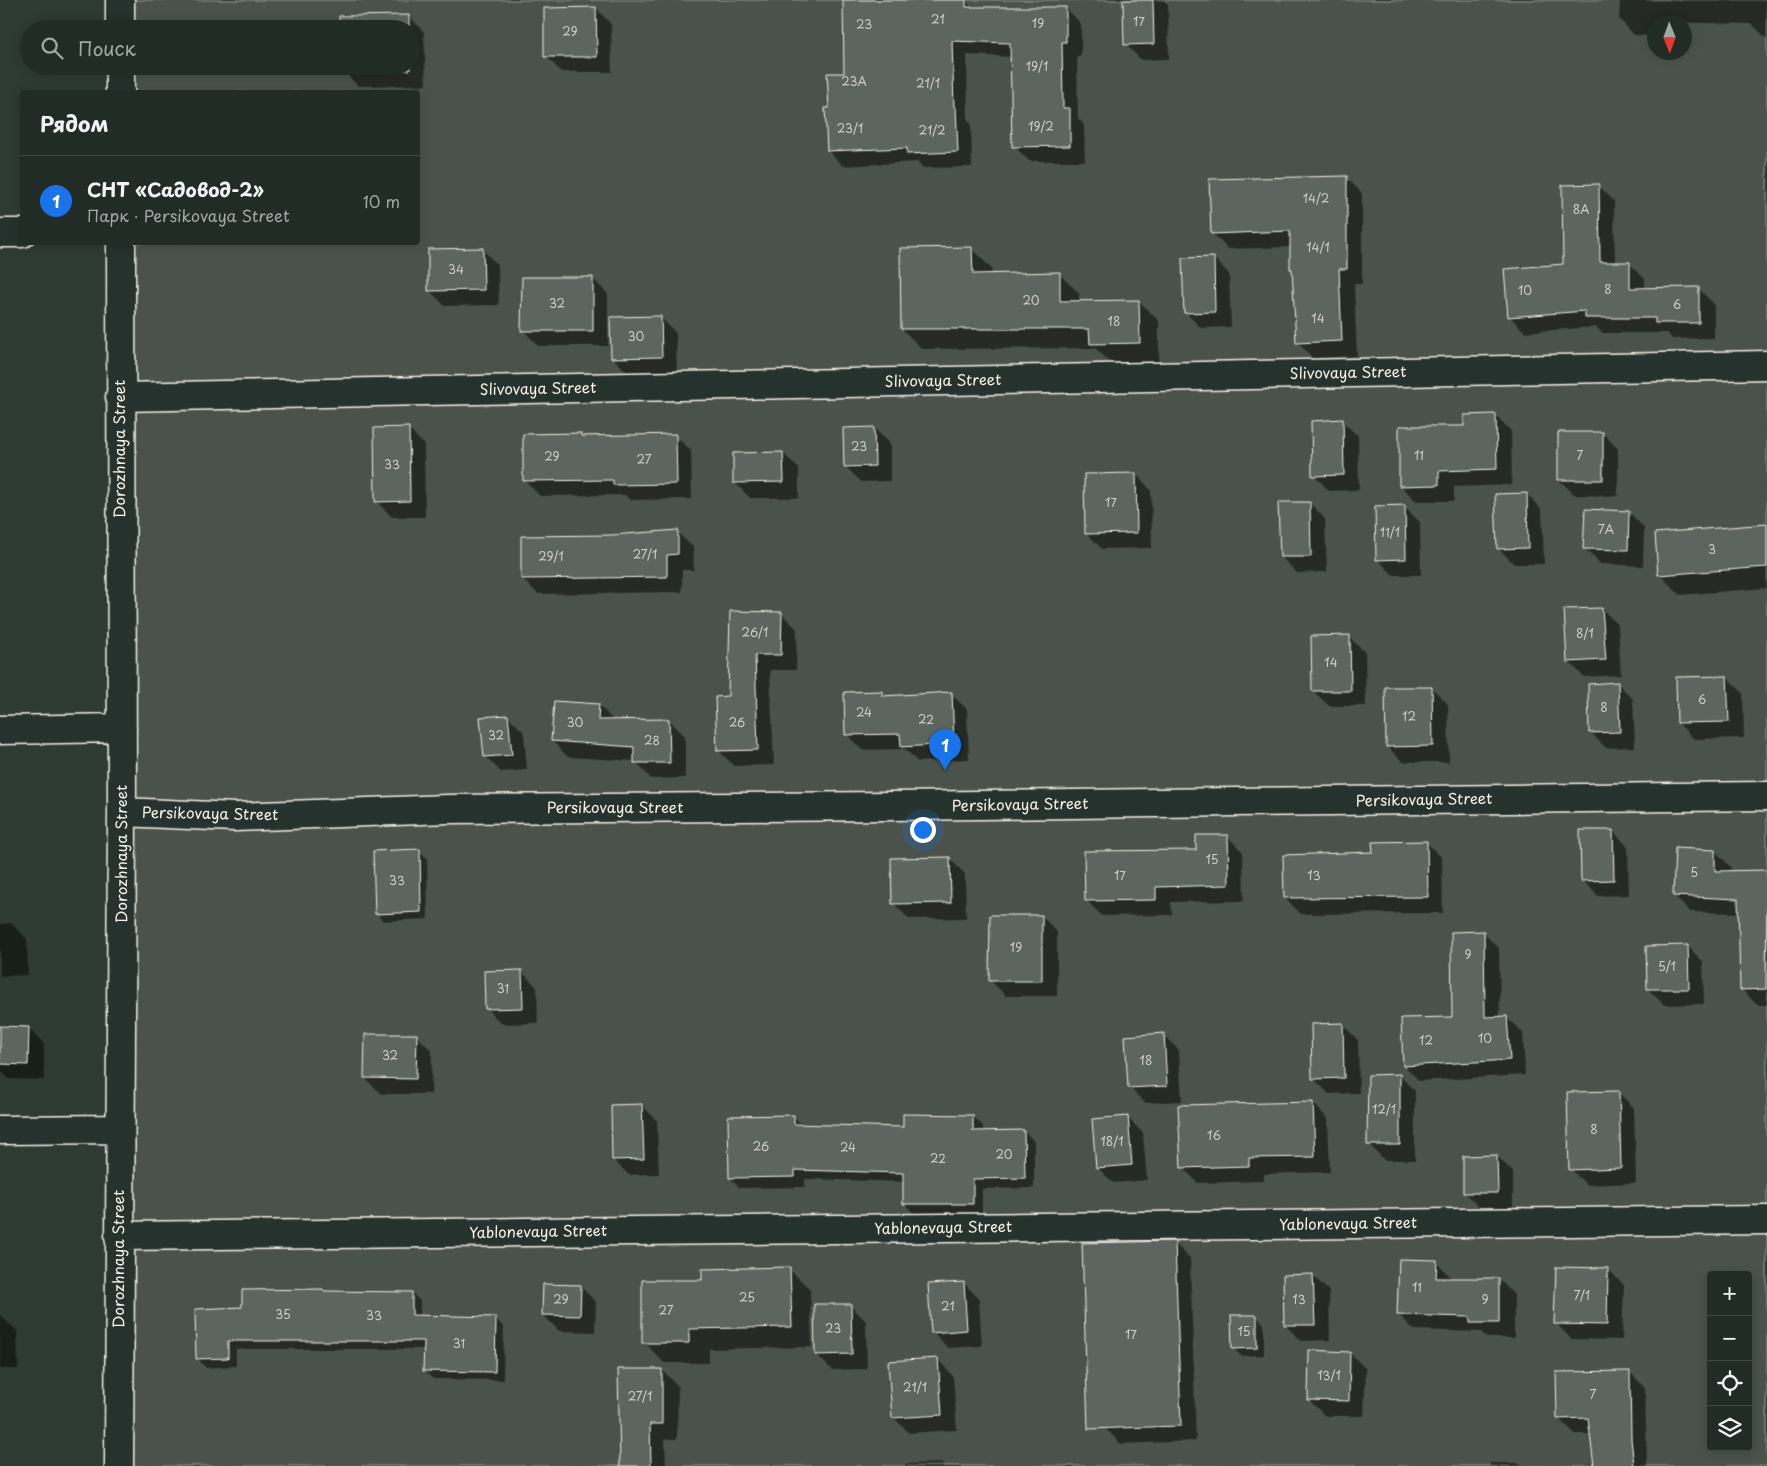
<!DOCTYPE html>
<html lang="ru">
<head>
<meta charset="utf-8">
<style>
  :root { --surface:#222c27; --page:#2a342f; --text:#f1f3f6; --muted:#a2a7a7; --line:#3f4844; --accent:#1a73e8 }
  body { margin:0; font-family:"Playpen Sans",sans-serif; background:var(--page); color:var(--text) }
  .controls { position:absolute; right:15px; bottom:15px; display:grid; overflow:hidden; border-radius:5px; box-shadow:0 2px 12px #0003 }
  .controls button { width:45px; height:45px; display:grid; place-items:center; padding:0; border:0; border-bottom:1px solid var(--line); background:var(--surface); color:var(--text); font:25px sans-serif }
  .compass { position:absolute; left:1647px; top:15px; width:45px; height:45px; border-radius:50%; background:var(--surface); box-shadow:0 2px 12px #0003; rotate:179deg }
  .you { position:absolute; left:922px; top:829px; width:18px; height:18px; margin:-12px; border:4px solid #fff; border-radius:50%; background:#1a73e8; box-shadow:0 0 0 8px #1a73e833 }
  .badge { display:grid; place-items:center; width:32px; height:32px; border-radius:50%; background:var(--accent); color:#fff; font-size:16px; font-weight:700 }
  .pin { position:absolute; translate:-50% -41px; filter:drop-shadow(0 1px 2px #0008) }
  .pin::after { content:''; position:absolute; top:26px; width:18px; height:15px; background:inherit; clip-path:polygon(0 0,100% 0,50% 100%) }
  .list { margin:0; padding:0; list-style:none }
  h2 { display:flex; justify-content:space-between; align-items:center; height:65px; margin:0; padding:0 20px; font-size:21px }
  h2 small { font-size:16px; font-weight:400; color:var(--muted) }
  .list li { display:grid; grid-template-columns:32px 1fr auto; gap:15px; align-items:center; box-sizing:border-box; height:90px; padding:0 20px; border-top:1px solid var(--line) }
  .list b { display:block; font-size:19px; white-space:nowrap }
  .list p { margin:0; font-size:16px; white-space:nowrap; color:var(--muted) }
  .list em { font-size:16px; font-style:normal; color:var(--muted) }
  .icon { flex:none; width:28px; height:28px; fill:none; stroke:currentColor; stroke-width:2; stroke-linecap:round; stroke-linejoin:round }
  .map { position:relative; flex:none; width:1767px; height:1466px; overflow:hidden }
  .search { position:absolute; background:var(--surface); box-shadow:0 2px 12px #0003; left:20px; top:20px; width:400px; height:55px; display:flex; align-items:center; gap:12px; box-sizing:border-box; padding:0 18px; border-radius:28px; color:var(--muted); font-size:19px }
  .panel { position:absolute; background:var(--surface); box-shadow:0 2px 12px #0003; left:20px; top:90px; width:400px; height:155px; border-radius:5px }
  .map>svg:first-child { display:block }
  .green { fill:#48524c; stroke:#9ea29a; fill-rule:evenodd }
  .shadow { fill:#0007 }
  .building { fill:#5c655e; stroke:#f4f1e8 }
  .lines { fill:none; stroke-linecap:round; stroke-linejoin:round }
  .street-casing { stroke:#f4f1e8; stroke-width:31 }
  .street { stroke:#26332d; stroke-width:28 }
  .labels { text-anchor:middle; stroke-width:4; stroke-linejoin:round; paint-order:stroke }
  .number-label { font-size:12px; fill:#cecec6 }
  .street-label { font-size:15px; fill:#f4f1e8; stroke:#26332d }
</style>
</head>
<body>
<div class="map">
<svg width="1767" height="1466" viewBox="0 0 1767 1466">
  <rect width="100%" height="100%" fill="#2e3b34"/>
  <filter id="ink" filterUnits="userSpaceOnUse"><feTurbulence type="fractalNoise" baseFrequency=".02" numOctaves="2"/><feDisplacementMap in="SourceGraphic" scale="10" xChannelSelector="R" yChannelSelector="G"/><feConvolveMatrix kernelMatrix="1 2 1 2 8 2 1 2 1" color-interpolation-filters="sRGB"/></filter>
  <g filter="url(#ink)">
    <path class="green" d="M120,0H1767V1466H119L121,243L418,242V92H120V66H411V29H120ZM1654,22H1684V52H1654ZM1711,1275H1748V1447H1711Z"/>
    <path class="shadow" d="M1124,0H1164L1168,4L1169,59L1141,60L1125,44Z
      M1620,0H1767V39L1752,24L1654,22V36L1634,35L1619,19Z
      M966,1L973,8H1066L1081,24V56H1077L1078,118L1084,125L1085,161H1029L1014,146L1012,57L967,55L968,120L971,123L972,167L923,168L917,162L843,166L828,151L830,109L845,74Z
      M596,8L611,24L612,72H561L546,56Z
      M409,16L424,32L426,85L358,86L342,70V66H411V29H341Z
      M1346,177L1362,193V284H1354L1357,356L1313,358L1297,342L1291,247L1228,249L1212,233Z
      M1599,186L1614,201L1615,263H1629L1645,279V289L1698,288L1714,304V338L1672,339L1667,333H1602L1596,327L1525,332L1509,316L1564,265Z
      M482,249L498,265L499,305L445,306L430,291Z
      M972,249L991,268L992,275L1059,274L1079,293V302L1139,301L1159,321V363H1111L1095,348L922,349L902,329Z
      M1214,258L1229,274L1231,327L1201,328L1185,312Z
      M592,278L608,294V346H538L523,330Z
      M660,317L676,333L677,372L628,373L612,357Z
      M1495,415L1511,431L1512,485L1454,487V501H1416L1400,485L1466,427Z
      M1342,421L1358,436L1359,490L1329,491L1314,475Z
      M874,428L890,444V481L861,482L845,466Z
      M408,429L424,444L425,517H392L376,501Z
      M1603,433L1618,449V496L1575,495L1559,480Z
      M581,434L583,437L675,435L691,451L692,499L630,500L625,495L540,496L524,480Z
      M783,453L799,469V498H750L735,483Z
      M1136,474L1151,490L1152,548L1102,549L1086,533Z
      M1527,494L1542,510L1544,564H1514L1498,548Z
      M1310,503L1325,519L1327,572L1297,573L1281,557Z
      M1404,507L1420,522L1421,575H1393L1377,559Z
      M1629,512L1644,528L1643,566L1600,564L1585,548Z
      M1767,525V588L1680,595L1659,574Z
      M677,532L693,547L694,570H682V592L538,594L522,579L612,536Z
      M1602,609L1618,625L1621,675L1584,677L1568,661Z
      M731,613H781L797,629L796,670H770L774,765L734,766L719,751L729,698Z
      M1349,637L1365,652L1366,706H1329L1313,691Z
      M1727,677L1743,693L1744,738L1694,739L1678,723Z
      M1618,684L1633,699L1635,747L1606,748L1591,733Z
      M1432,688L1448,704L1449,762H1403L1387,747Z
      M882,693L886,697L951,694L967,709L969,759L918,762L905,749L862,750L846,734Z
      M599,705L614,721L669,720L685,736V778L651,779L635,761L568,757L552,741Z
      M508,716L524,732L527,770L501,772L486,757Z
      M1613,831L1628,847L1629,895L1598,896L1582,880Z
      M1227,836L1243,852L1244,901L1171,902L1172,915L1102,916L1086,900Z
      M1426,842L1442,858L1443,913L1301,914L1285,898L1374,854Z
      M419,851L427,858L428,919L383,921L376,913Z
      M1715,851L1731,867L1730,872L1767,871V1005H1757L1741,989L1739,913L1690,912L1674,896Z
      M950,859L965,874L966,918L909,919L893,903Z
      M1042,916L1057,932V996H1006L991,981Z
      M11,923L27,939L28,975L0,976V924Z
      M1483,933L1499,948L1500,1018H1507L1523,1033L1525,1075L1419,1081L1404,1065L1453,1018Z
      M1688,946L1703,962L1704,1004L1664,1005L1648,989Z
      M521,971L537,987L538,1023L502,1024L486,1008Z
      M1342,1024L1358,1040L1359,1093L1329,1094L1314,1079Z
      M0,1027L29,1028L44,1044V1080L9,1079L0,1070Z
      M416,1035L432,1051L431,1094H381L365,1078Z
      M1163,1035L1179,1050L1182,1101L1145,1103L1129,1087Z
      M1400,1076L1415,1091V1160H1384L1369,1144Z
      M1618,1092L1634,1108L1636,1183L1586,1185L1571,1169Z
      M1313,1103L1328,1119L1330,1172L1264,1174V1181L1198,1183L1182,1167Z
      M642,1105L657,1121L659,1174L629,1175L613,1160Z
      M972,1116L983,1126V1132L1024,1131L1034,1141V1188L982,1189V1214H914L904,1203V1182L805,1179V1187L740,1188L730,1178L794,1117L803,1126L904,1128Z
      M1127,1117L1143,1133L1147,1180L1113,1183L1097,1167Z
      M1497,1156L1513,1172V1208H1480L1465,1193Z
      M1174,1243L1190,1258L1196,1441L1121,1444L1105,1428Z
      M1436,1261L1452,1279H1499L1514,1295V1338H1487L1481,1332L1414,1330L1399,1315Z
      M789,1269L810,1289L812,1347L709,1349V1363H664L644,1342L704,1281Z
      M1608,1269L1624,1285L1622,1340L1571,1339L1556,1323Z
      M1313,1276L1329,1291L1330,1340L1301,1341L1285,1325Z
      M964,1283L979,1299L982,1346L948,1348L933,1332Z
      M580,1286L596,1302L595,1332L559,1331L543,1315Z
      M412,1293L420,1301V1317L495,1318L504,1327L503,1380L433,1379L424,1371L425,1349H236V1366L206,1368L198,1359L243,1309Z
      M850,1305L866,1321L867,1369L832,1370L816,1354Z
      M0,1315L17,1331L18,1369H0Z
      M1256,1316L1264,1324V1355L1241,1356L1233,1348Z
      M1350,1353L1366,1369L1364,1416H1325L1309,1400Z
      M938,1360L953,1376L957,1430L909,1433L893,1417Z
      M662,1370L678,1386L677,1439H665L666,1466H621Z
      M1630,1372L1645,1388L1647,1466H1595L1591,1434H1574L1558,1418Z
      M941,1463L944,1466H905V1464Z
      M1490,1463H1519L1523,1466H1490Z"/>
    <path class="building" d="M843,0H966V7H1066V42H1062L1063,108H1070V146L1012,147L1010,43L952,41L954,107H956L958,152L907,154V148L827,151L825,108H829L827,73H844Z
      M1123,0H1153L1154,44L1124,45Z
      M596,7L597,57H544V8Z
      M409,15V29H340L339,16Z
      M341,66H410V70L341,71Z
      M1347,176V269H1339L1342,341L1296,343L1292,269H1290V231L1211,234L1209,179Z
      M1599,184L1600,262H1630V288L1699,287V323H1655V318H1585V311L1508,317L1504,269L1563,264L1562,185Z
      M972,247L973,274L1060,272V301L1139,300L1140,343L1090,344L1089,329H901L900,248Z
      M483,248L484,290L428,291V249Z
      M1214,257L1215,312L1184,313L1182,258Z
      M522,277H593V331H521Z
      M661,316L662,357L611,358L610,317Z
      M1496,414L1497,469L1439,471V485L1399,486V426H1464V415Z
      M1343,419L1344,475L1312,476L1311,421Z
      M409,427L410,501L375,502L374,428Z
      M874,427L875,466L844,467L843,428Z
      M1558,432H1603V480H1558Z
      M581,433V436L676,434L677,484L613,485V480L523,481V434Z
      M783,452L784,482L733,483V453Z
      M1136,473L1137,533L1085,534L1084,474Z
      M1527,493L1528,548L1497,549L1495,494Z
      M1278,502H1310L1311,557H1280Z
      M1405,505L1406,559L1376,560L1375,506Z
      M1585,509L1629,511L1628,550L1583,549Z
      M1767,524V567L1658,575L1655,533Z
      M678,530V554L667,555V577L521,579V536L612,535Z
      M1602,608L1606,660L1567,662L1564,609Z
      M730,611L782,612L781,655H755L758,750L717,751L715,697L728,696Z
      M1350,635L1351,691H1312L1311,636Z
      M1727,676L1729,722L1677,723L1676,677Z
      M1618,682L1620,732L1589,733L1588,684Z
      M1385,687H1432L1433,746L1386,747Z
      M882,691V696L952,692L954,744L901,747L900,734L845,735L844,692Z
      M554,701L599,704L598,720L669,719L670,763H634V747L551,741Z
      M508,715L512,755L484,757L480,717Z
      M1580,830H1613L1614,880L1581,881Z
      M1196,835H1228L1229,885L1156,887V900L1085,901L1084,851L1196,850Z
      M1427,841L1428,897L1284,898L1283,855L1373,852L1372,842Z
      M1675,848L1715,850V871L1767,870L1766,989L1740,990L1738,899L1673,896Z
      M420,849L421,912L375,914L373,851Z
      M950,857L951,903L892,904L891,858Z
      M990,915H1042V981H989Z
      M1484,931L1485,1017L1507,1016L1510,1060L1403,1066L1401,1018L1452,1017L1451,932Z
      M1688,945L1689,989H1647L1646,946Z
      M522,970L523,1008L485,1009L484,971Z
      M1343,1023L1344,1078L1312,1079L1311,1024Z
      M0,1026L29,1027L28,1065L0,1064Z
      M1164,1033L1167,1086L1128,1088L1125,1036Z
      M365,1034H417L416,1079L364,1078Z
      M1400,1074V1145H1367L1368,1075Z
      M1619,1091L1621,1168L1569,1170L1567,1092Z
      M1313,1102L1315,1157L1249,1158V1166L1181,1168L1178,1105Z
      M642,1104L644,1159L612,1160L611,1105Z
      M903,1114L973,1115V1131L1024,1130L1025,1178L973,1179V1204H903V1173L795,1170V1177L729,1178L728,1116L794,1115V1124L903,1127Z
      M1128,1116L1132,1165L1096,1168L1092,1119Z
      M1497,1155L1498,1193H1463V1156Z
      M1175,1241L1181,1426L1088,1429L1082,1243Z
      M1399,1259L1437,1260L1436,1278H1499V1323H1470V1317L1397,1315Z
      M790,1267L792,1327L689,1329V1343H642V1280H702V1269Z
      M1556,1267L1608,1268L1607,1325L1554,1324Z
      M1313,1274L1315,1325H1284L1283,1275Z
      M964,1282L967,1330L931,1333L928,1284Z
      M543,1284L581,1285L580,1316L542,1315Z
      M323,1289V1291L412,1292V1315L496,1317L495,1372L423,1371L424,1341H228V1358L196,1359L195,1309L242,1307V1290Z
      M814,1304H851L852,1354L815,1355Z
      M1231,1315H1257V1348L1232,1349Z
      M1309,1350L1350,1352L1349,1401L1308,1400Z
      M938,1358L942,1415L892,1418L888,1361Z
      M618,1369H662V1424H650L651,1466H620Z
      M1630,1371L1631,1439L1634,1466H1594L1588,1418L1557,1419L1556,1372Z"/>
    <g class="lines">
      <g class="street-casing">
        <path id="street" d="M120,0V29
          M120,66V92
          M0,233H22
          M120,397L1767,365
          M0,730L122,728
          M122,812L235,817L448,809L892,806L1767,796
          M0,1130L119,1129
          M119,1236L1767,1220
          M119,1466L122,812L121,242"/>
      </g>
      <use href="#street" class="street"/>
    </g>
  </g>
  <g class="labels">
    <g class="number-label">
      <text x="938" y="24">21</text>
      <text x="1139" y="26">17</text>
      <text x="1038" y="28">19</text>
      <text x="864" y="29">23</text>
      <text x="570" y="36">29</text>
      <text x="1037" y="71">19/1</text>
      <text x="854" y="86">23А</text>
      <text x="928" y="88">21/1</text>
      <text x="1041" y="131">19/2</text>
      <text x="850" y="133">23/1</text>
      <text x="932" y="135">21/2</text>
      <text x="1316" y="203">14/2</text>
      <text x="1581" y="214">8А</text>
      <text x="1318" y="252">14/1</text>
      <text x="456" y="274">34</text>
      <text x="1608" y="294">8</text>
      <text x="1525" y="295">10</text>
      <text x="1031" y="305">20</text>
      <text x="557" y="308">32</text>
      <text x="1677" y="309">6</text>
      <text x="1318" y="323">14</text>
      <text x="1114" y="326">18</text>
      <text x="636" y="341">30</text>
      <text x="859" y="451">23</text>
      <text x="1419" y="460">11</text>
      <text x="1580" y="460">7</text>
      <text x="552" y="461">29</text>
      <text x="644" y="464">27</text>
      <text x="392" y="469">33</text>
      <text x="1111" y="507">17</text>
      <text x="1606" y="534">7А</text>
      <text x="1390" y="537">11/1</text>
      <text x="1712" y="554">3</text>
      <text x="645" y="559">27/1</text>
      <text x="551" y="561">29/1</text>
      <text x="755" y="637">26/1</text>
      <text x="1585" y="638">8/1</text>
      <text x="1331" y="667">14</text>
      <text x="1702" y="704">6</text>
      <text x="1604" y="712">8</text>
      <text x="864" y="717">24</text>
      <text x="1409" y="721">12</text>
      <text x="926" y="724">22</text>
      <text x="575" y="727">30</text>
      <text x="737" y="727">26</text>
      <text x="496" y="740">32</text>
      <text x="652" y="745">28</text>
      <text x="1212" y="864">15</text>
      <text x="1694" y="877">5</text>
      <text x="1120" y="880">17</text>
      <text x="1314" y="880">13</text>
      <text x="397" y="885">33</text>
      <text x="1016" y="952">19</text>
      <text x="1468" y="959">9</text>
      <text x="1667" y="971">5/1</text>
      <text x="503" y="993">31</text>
      <text x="1485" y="1043">10</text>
      <text x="1426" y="1045">12</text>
      <text x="390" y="1060">32</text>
      <text x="1146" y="1065">18</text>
      <text x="1384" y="1114">12/1</text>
      <text x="1594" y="1134">8</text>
      <text x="1214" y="1140">16</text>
      <text x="1112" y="1146">18/1</text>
      <text x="761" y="1151">26</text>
      <text x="848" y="1152">24</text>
      <text x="1004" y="1159">20</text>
      <text x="938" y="1163">22</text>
      <text x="1417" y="1292">11</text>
      <text x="1582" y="1300">7/1</text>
      <text x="747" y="1302">25</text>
      <text x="561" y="1304">29</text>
      <text x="1299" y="1304">13</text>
      <text x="1485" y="1304">9</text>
      <text x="948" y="1311">21</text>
      <text x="666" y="1315">27</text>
      <text x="283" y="1319">35</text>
      <text x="374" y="1320">33</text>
      <text x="833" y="1333">23</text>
      <text x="1244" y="1336">15</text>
      <text x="1131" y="1339">17</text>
      <text x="459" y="1348">31</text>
      <text x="1329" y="1380">13/1</text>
      <text x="915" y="1392">21/1</text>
      <text x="1593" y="1399">7</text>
      <text x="640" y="1401">27/1</text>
    </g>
    <g class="street-label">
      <text transform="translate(1348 373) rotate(-1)" y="5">Slivovaya Street</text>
      <text transform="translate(943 381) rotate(-1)" y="5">Slivovaya Street</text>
      <text transform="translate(538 389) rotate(-1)" y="5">Slivovaya Street</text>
      <text transform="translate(120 449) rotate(-90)" y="5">Dorozhnaya Street</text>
      <text transform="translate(1424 800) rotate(-1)" y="5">Persikovaya Street</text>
      <text transform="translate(1020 805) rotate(-1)" y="5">Persikovaya Street</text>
      <text x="615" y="813">Persikovaya Street</text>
      <text transform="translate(210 814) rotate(1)" y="5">Persikovaya Street</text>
      <text transform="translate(122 854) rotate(-90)" y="5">Dorozhnaya Street</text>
      <text transform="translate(1348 1224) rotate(-1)" y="5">Yablonevaya Street</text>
      <text transform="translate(943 1228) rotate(-1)" y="5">Yablonevaya Street</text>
      <text transform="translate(538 1232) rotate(-1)" y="5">Yablonevaya Street</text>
      <text transform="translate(119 1259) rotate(-90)" y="5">Dorozhnaya Street</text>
    </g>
  </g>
</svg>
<div class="controls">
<button>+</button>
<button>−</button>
<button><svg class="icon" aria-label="locate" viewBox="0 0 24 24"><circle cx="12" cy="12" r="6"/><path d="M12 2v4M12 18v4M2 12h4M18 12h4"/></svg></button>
<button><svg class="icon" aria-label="layers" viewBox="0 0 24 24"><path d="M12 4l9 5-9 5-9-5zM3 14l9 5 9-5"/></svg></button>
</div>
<svg class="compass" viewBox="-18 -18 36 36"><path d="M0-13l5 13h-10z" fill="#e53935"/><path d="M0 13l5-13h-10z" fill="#a2a7a7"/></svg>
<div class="you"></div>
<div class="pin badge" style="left:945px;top:770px">1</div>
<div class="search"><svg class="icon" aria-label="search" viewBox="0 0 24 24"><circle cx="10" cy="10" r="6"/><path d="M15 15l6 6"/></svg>Поиск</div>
<section class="panel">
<h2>Рядом<small></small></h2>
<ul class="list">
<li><span class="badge">1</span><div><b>СНТ «Садовод-2»</b><p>Парк · Persikovaya Street</p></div><em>10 m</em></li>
</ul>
</section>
</div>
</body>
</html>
